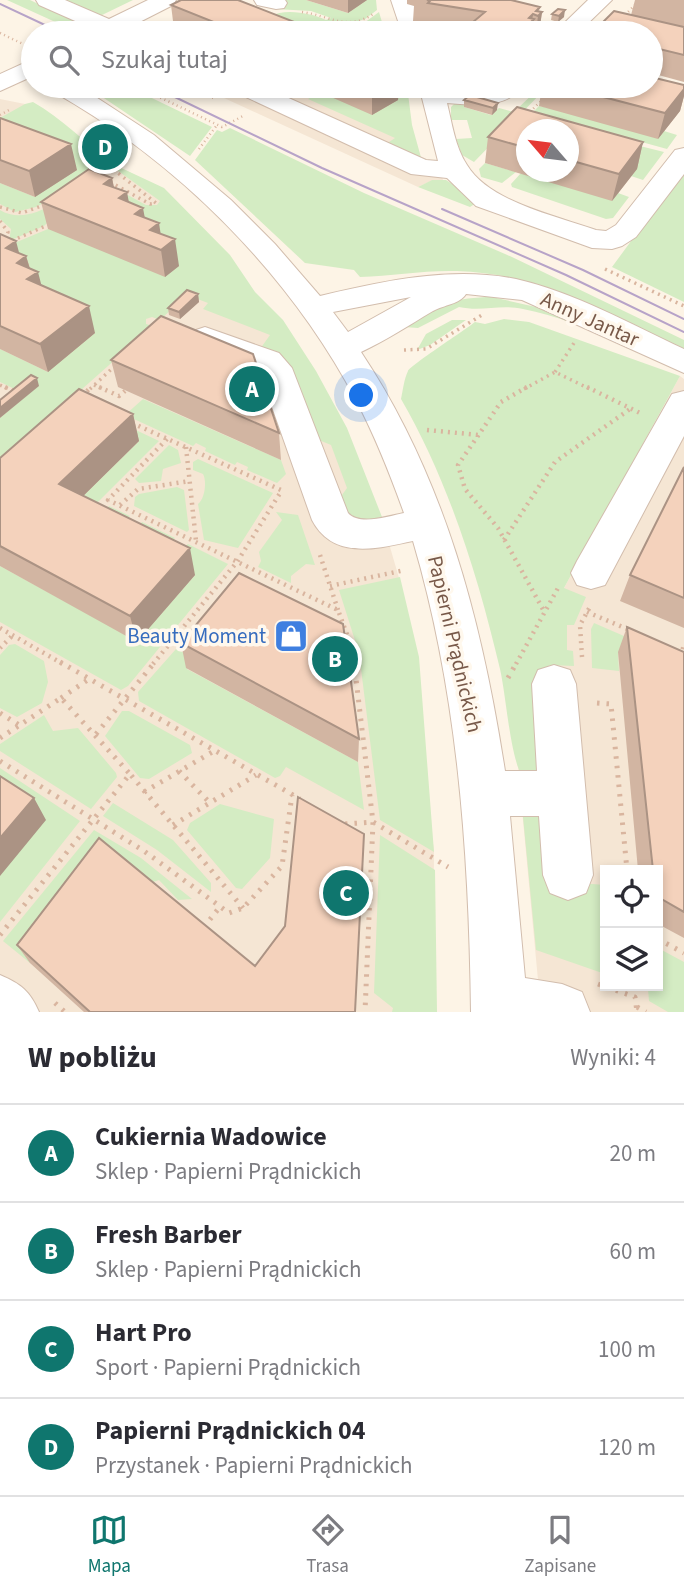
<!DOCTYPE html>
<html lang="pl">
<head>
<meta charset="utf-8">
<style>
  :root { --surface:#fff; --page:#f7f7f7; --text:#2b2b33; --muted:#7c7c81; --line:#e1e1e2; --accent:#0f766e }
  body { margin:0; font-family:"Source Sans 3",sans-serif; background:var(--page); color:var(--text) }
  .controls { position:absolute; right:21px; bottom:21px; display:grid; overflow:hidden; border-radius:0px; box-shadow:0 4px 10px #0003 }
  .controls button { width:63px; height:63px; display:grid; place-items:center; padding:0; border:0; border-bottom:2px solid var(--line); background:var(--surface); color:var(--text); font:35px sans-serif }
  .compass { position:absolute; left:516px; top:119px; width:63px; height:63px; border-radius:50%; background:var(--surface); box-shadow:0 4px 10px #0003; rotate:298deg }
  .you { position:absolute; left:362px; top:396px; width:24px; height:24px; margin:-18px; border:5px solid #fff; border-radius:50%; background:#1a73e8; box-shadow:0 0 0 10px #1a73e833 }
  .badge { display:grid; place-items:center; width:46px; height:46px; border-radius:50%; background:var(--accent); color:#fff; font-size:23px; font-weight:700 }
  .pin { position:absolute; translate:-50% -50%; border:4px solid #fff; box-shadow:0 2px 7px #0006 }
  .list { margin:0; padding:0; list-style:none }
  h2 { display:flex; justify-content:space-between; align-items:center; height:91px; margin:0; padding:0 28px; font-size:30px }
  h2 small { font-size:23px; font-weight:400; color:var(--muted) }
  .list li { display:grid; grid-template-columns:46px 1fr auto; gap:21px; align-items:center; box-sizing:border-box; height:98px; padding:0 28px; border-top:2px solid var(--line) }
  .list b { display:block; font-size:26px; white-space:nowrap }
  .list p { margin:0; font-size:23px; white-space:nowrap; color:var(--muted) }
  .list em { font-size:23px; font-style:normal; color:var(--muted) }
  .icon { flex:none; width:38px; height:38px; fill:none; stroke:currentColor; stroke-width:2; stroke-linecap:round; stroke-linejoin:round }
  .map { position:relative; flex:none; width:684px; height:1012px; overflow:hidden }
  .search { position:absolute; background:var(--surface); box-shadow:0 4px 10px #0003; left:21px; right:21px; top:21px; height:77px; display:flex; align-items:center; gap:18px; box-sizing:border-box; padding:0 24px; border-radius:38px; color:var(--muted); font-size:26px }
  .sheet { height:483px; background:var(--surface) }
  nav { display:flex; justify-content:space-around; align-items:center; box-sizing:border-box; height:98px; border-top:2px solid var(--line); background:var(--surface); font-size:19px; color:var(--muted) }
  nav a { display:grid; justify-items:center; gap:4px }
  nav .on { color:var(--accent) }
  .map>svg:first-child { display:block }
  .residential { fill:#f5e6d4; fill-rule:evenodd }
  .green { fill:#d4ecc3 }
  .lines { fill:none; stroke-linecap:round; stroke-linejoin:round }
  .minor-casing { stroke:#d2bdad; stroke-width:2 }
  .path-far3 { stroke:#d9b59f; stroke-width:2.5; stroke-dasharray:1 3.5; stroke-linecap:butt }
  .path-far2 { stroke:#d9b59f; stroke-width:3.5; stroke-dasharray:2 4.5; stroke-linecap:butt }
  .path-far1 { stroke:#d9b59f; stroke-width:4.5; stroke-dasharray:2 5; stroke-linecap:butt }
  .path { stroke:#d9b59f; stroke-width:5; stroke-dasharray:2.5 7; stroke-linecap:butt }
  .minor { fill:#fff; fill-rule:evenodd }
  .tram { stroke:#b7a3c8; stroke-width:2 }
  .wall { fill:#d2b5a2; fill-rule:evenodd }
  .shaded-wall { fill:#ab9384 }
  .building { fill:#f4d2bc; stroke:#ab9384; stroke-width:2 }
  .labels { text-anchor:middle; stroke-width:7; stroke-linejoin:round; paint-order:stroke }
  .street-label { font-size:21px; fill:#785949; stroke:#fff8ed }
  .shop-label { font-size:21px; fill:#366cbe; stroke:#fff8ed; text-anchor:end }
</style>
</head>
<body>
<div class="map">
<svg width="684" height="1012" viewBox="0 0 684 1012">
  <rect width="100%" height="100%" fill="#fdf4e6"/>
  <path class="residential" d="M198,86H411L407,87L409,122L421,160L438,162L443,180H433L418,187Z
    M0,99L25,104L68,130L112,164L156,185L255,298L381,516L399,578L434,851L433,1012H0Z
    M680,376L684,379V1012H541L518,767L505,696ZM605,870H658V986H605Z"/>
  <path class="green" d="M7,0H30L76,22L64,26Z
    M61,0H133L100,16Z
    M282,0H306L348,13L366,0H376L377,10L365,19L352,23H364L379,12L384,29L379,33H308L271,16C284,8 313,13 326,20L331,18L311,11L275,9L287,2Z
    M86,86H127L212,127L190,156Z
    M390,86H407L412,125L422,161L386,144L395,138L308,99L320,92Z
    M541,86H548L474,162L462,155L456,139L472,138L467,120H451V107L456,102L464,100V107L491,115L499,108L514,112Z
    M33,102C62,118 86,144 113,164L36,207L15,212L0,204V183L35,197L0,118L25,104Z
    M539,106L664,131L677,135L667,149L569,122L562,130L523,122Z
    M230,128L364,193L512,257L684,340V352C607,314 545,274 457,271C424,270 392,276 360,277L354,270L305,263L195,160L217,130L222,132Z
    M568,140L632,144L664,152L643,180L631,176Z
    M485,163L516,172L502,183L481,177L479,169Z
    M117,166L164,188L230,255L255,292L283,320L316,371L347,428L382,517C360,523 351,518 337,502L347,488L331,445L314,438L260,349L270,335L203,309L208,303L187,295L160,320L152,317L146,319V324L153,326L0,462V418L38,386L21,392L0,382V349L48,372L0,249L48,229L155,257L102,181L146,205H157L160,201L114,168Z
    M684,169V302L612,267Z
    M521,173L618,193L629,197L613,218L606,219L512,187L511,184Z
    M432,180H446L479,201L470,207L418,187Z
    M89,182L44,226L9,241L11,229L0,219V210C29,228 64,196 89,182Z
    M492,297L536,307L621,341C589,330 556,315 523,309C500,304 482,312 459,307L418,328L404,327C429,305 459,297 492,297Z
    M504,319L529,322L680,376L564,588L586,597L574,625H567V650L573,651L574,666L550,665L542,670L543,770L521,774C510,754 506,695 500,669C478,576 449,482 401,399C403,390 404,379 408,371C411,365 465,330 475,322L485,324Z
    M452,320H466L430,345L417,350L426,334Z
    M143,399L281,460L286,474L277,483L247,470L248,467L237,462L235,465L205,451L206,448L196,443L193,446L125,415Z
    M119,422L159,441L82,518L68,511L139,441Z
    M169,445L178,450L181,463L163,469L161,481L139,483L135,479Z
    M198,459L273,493L238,548L204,540L198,504C205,499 207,481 203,474L193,470V462Z
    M177,487L184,490L189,530L187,532L134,506L135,497L139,494Z
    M109,506L130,516L128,518L139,525L142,522L175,538L173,540L184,547L188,544L228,564L128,686L121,690L0,622V566L137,641L195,575L93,523Z
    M276,512L298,515L315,565L306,564L291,576V583L258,567L261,561L259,552L282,520Z
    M400,577L419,657L434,852L380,820L359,653L339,590Z
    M594,623L670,656L618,653L619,671L592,668L591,629Z
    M15,644L44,661L48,682L42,703L17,717L0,708V655L9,645Z
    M176,649L195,658L187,669L358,762L364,810L286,767L280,776L275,778L139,701L138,692Z
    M122,711H129L190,745L192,753L149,779L140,778L105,736Z
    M44,715L53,731L78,728L116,773L117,777L91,809L0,751V744Z
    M0,768L80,821L0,922Z
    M113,803L173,840L211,883V892L157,850L103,816Z
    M220,804L274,819L270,858L242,889L236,888L187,830L190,823Z
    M540,811L553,881L605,885V974L536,950L523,817L524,814Z
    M94,830L141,858L192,899L178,900L159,880L142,886L109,859L30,963L3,941Z
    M380,835L435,870L437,1012H392L393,1008L374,993Z
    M658,948L684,962V1012H668L649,1001L648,989L637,986H658Z"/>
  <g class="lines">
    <g class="minor-casing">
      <path id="minor" d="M36,0H65L109,19L148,0H176L173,5L118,33H88L91,28L39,5Z
        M254,0H285L287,3L284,8L276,9L257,5Z
        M391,0H413L424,33H402Z
        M588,0H612L578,33H554Z
        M181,25L189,27L192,32L167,33L170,28Z
        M33,59V76L0,91V74Z
        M49,86H79L154,135L231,200L275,244L320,296C383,281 451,266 516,279C574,292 630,324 684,349V373L522,300L466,294C460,304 444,305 433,311C409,325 387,340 361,352C445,478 482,622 505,771H537L532,684L538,670L554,665L570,670L576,684L593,875L586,893L568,900L550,893L543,875L539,816H510L525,978L562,984L582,992L590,1012H471C469,854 458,693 413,541C376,549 333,560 312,520L260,373L255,369L193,345L189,338L193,331L205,327L279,353L292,368L348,513C359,526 389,516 404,513C390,474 375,436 356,400C289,273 177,161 52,91ZM411,297L348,332L333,312Z
        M230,86H262L426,160L438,161L421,94L424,89C441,85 459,90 476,90C492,89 506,86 522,86C508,109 471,105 447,103C452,123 455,147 467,165C489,202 557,216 596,230L606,231L616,225L675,150L684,148V174L636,237L622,246L612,249L592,248L476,206L447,178L411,174L233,91Z
        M684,391V436L605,585L591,589L577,585L571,573L577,561L672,394Z
        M0,975C21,984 30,991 39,1012H0Z"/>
    </g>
    <path class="path-far3" d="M302,12C332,16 346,32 375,13
      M625,15L640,0
      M292,27L308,33
      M0,33L23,44
      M332,33L342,24
      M136,86L222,127L243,116
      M183,86L216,99
      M0,115L11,109
      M527,115L543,99
      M101,147L119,160
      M199,149L217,125
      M111,168L116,172
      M101,172L122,162"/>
    <path class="path-far2" d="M97,174L105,170
      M110,182L150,204L156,203L114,170
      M0,207L22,213L44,205
      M0,221L8,232L5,241
      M0,246L50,224
      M605,269L684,306
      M404,350L426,349L482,315
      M555,372L574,343
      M0,385L9,389
      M94,385L103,389
      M90,389L117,364
      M524,389L555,372L590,389"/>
    <path class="path-far1" d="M5,387L15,392
      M99,387L119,396L125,391
      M527,387L501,402L458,465L465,489L498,528L545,613
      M587,387L640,413
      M82,396L91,387
      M132,423L281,490
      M427,430L479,435
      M167,439L108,500L338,610L353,651L355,664
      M186,447L196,541
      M120,505L138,489L190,481
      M504,540L555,462L630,409
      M320,555L338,610
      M330,586L405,570
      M587,612L632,631
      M0,628L63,664
      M0,648L13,635
      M681,656L684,644
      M582,657L580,625L591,605
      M153,664L237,562L282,490
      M516,664L558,588"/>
    <path class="path" d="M60,662L300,799
      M354,662L373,822L365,1012
      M508,678L517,662
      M61,698L89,679
      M597,703L611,704L627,870
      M0,713L19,725
      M96,734L155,662
      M0,738L61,698L130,774
      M0,761L144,851L229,913L243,908L282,866L292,795
      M179,771L210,803
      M144,792L214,751
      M345,824L373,822L448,867
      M173,825L256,775
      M204,927L219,908
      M0,935L130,774L243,908
      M658,939L684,953
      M598,984L635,997L637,1012
      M55,1003L65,1012
      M637,1007L646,1012"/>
    <use href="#minor" class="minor"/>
    <path class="tram" d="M0,4L62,33
      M152,86L322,168L566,275L684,332
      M442,209L583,270L684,319"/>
  </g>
  <path class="wall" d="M306,0H367L348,13Z
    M407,0H511L540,7L539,11L542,12L539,33H452L426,29V26L413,21L414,6L407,4Z
    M635,0H684V27L631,15Z
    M171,5L297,23L298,33H184L174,29Z
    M552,14L564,17L558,22L551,20Z
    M684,27V82L651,73V33Z
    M684,85V96L680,111L658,139L539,106L542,86Z
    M306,86H399L398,100L372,115Z
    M460,86H482L479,88L472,86L469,89Z
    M470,95L497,110L492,115L464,107V100Z
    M517,107L643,142L637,169L612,201L485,163L488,137ZM527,130H569V172H527Z
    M0,118L77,170L35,197L0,183Z
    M112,178L114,187L160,233L179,266L165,277L48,229L41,202Z
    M0,234L19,254L26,256L30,268L42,286L95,333L48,372L0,349Z
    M198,294L199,302L180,319L169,315L168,308Z
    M111,360L279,433L281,460L118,387Z
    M133,414L139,441L83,496L195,575L137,642L0,566V458Z
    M684,467V628L620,601L630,575Z
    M627,627L684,652V938L658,924V870H638L618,652Z
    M181,643L359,739L358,762L186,668Z
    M17,945L255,966L355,1012H84L30,963Z"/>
  <path class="shaded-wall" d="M348,0H367L348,13Z
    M565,10L564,17L558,22L559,16Z
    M542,12L539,33H536L538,16Z
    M533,14L532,21L534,19L532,33H528L530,23L529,18Z
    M524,22L523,29L527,26L526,33H519L521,25Z
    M297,23L298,33H276Z
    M379,86H399L398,100L372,115V89Z
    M684,89V96L680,111L658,139L665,113Z
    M498,103L497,110L492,115L493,108Z
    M643,142L637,169L612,201L619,174Z
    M71,144L77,170L35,197L29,171Z
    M112,178L117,204L104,184Z
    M127,192L132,219L119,198Z
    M143,208L148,235L135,214Z
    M159,223L163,249L175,239L179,266L165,277L161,250L150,230Z
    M16,241L21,260L26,256L32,276L38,272L45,299L35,307L6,248Z
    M198,294L199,302L180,319L179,312Z
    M89,306L95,333L48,372L40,344Z
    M37,378L39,386L0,418V408Z
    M133,414L139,441L68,511L59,484Z
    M190,548L195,575L137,642L130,616Z
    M34,798L46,820L0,876V838Z"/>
  <path class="building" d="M181,0H238L297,23L276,33H241L171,5Z
    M427,0H511L540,7L536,11L542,12L538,16L533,14L529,18L534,19L530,23L524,22L521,25L527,26L519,33H460L485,12L428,3L430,1Z
    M558,9L565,10L559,16L552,14Z
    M614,11L684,27V55L651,47V33H592Z
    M310,28L323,33H299Z
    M651,77L684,85V89L665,113L561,86H651Z
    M364,86H379L372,89Z
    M470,95L498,103L493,108L464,100Z
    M517,107L643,142L619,174L569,160V130H527V148L488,137Z
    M0,118L71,144L29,171L0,160Z
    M89,169L112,178L104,184L127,192L119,198L143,208L135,214L159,223L150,230L175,239L161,250L41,202Z
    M0,234L16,241L6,248L26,256L17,263L38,272L27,279L89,306L40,344L0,326Z
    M187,290L198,294L179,312L168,308Z
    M161,316L253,354L279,433L111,360Z
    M31,375L37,378L0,408V400Z
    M79,389L133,414L59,484L190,548L130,616L0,546V458Z
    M684,467V598L630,575Z
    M239,573L343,624L359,739L181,643Z
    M627,627L684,652V912L658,897V870H653Z
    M0,776L34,798L0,838Z
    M298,797L364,834L355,1012H90L17,945L99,838L255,966L285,926Z"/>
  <defs>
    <g id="shop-square" transform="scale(1.75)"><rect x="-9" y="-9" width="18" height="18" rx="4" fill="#3f7fe0" stroke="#fff8ed"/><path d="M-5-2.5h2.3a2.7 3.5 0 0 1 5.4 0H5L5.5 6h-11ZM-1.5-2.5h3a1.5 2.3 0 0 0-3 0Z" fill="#fff"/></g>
  </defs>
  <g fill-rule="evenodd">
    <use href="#shop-square" x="291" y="636"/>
  </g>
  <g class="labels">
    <g class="street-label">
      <text transform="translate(590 319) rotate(24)" y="7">Anny Jantar</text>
      <text transform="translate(455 644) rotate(77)" y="7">Papierni Prądnickich</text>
    </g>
    <g class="shop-label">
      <text x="266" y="643">Beauty Moment</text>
    </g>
  </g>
</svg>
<div class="controls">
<button><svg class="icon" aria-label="locate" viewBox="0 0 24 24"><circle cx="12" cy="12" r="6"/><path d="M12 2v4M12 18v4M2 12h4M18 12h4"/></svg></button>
<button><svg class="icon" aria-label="layers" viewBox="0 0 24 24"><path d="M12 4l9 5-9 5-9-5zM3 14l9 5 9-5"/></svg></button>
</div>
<svg class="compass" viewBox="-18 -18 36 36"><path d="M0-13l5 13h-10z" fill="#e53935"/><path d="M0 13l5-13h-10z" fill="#7c7c81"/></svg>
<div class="you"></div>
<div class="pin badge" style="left:252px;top:389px">A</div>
<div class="pin badge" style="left:335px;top:659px">B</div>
<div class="pin badge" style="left:346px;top:893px">C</div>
<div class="pin badge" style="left:105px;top:147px">D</div>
<div class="search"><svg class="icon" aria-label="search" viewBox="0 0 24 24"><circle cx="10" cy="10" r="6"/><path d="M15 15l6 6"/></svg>Szukaj tutaj</div>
</div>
<section class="sheet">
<h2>W pobliżu<small>Wyniki: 4</small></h2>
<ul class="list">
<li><span class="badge">A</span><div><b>Cukiernia Wadowice</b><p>Sklep · Papierni Prądnickich</p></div><em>20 m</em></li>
<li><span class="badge">B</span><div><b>Fresh Barber</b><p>Sklep · Papierni Prądnickich</p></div><em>60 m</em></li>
<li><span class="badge">C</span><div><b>Hart Pro</b><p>Sport · Papierni Prądnickich</p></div><em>100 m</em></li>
<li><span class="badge">D</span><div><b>Papierni Prądnickich 04</b><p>Przystanek · Papierni Prądnickich</p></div><em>120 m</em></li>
</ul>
</section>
<nav>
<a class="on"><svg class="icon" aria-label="map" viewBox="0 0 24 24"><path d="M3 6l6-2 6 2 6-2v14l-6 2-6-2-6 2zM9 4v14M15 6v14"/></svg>Mapa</a>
<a><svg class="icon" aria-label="directions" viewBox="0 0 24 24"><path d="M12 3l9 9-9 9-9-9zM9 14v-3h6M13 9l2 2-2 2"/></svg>Trasa</a>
<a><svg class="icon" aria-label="saved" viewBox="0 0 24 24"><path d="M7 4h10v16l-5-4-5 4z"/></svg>Zapisane</a>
</nav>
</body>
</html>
